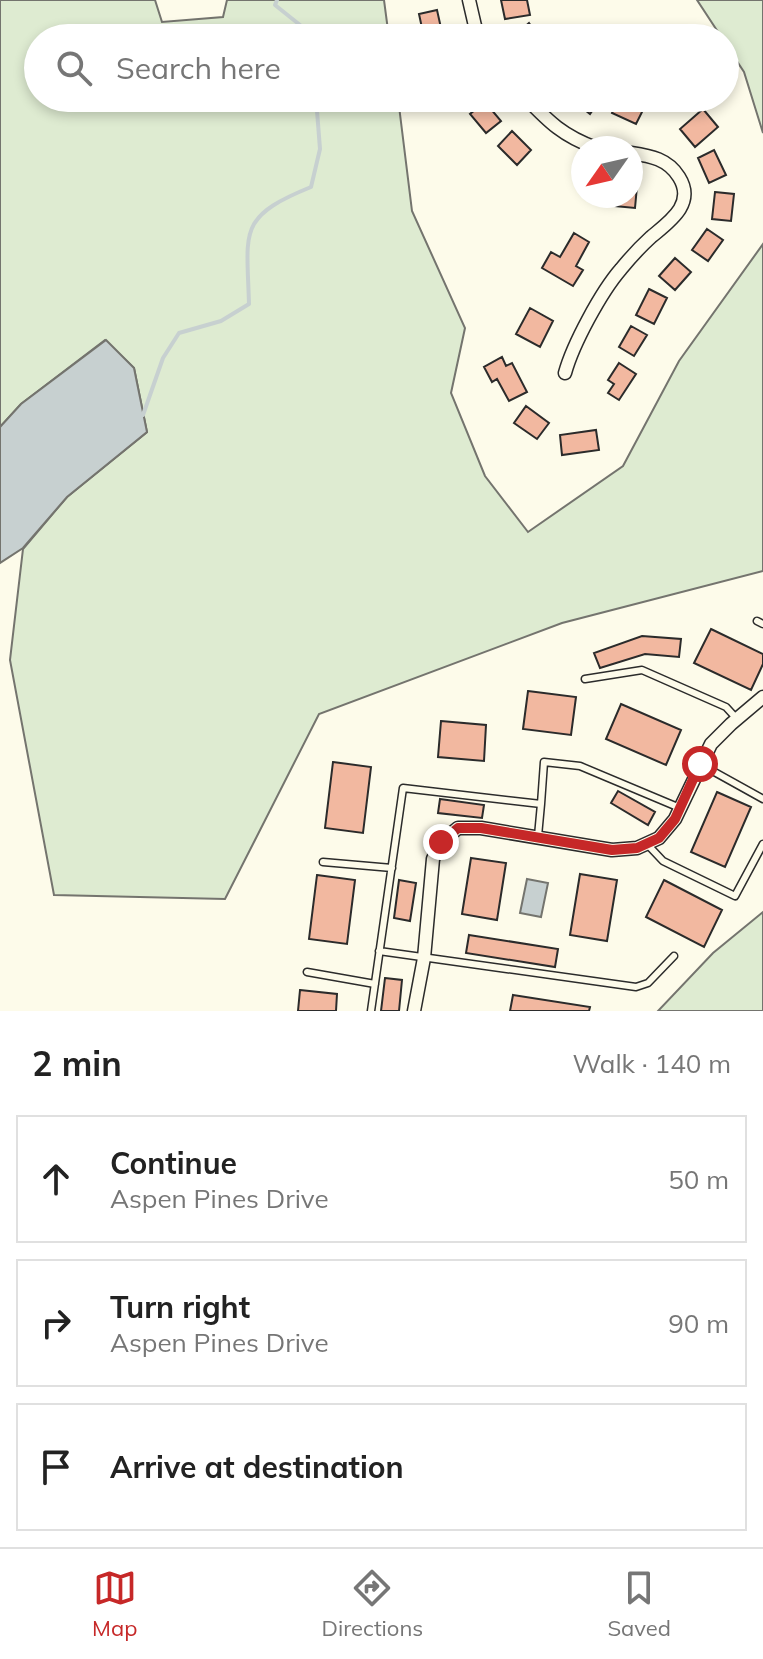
<!DOCTYPE html>
<html lang="en">
<head>
<meta charset="utf-8">
<style>
  :root { --surface:#fff; --page:#f2f2f2; --text:#222; --muted:#767676; --line:#e0e0e0; --accent:#c62828 }
  body { margin:0; font-family:Mulish,sans-serif; background:var(--page); color:var(--text) }
  .compass { position:absolute; left:571px; top:136px; width:72px; height:72px; border-radius:50%; background:var(--surface); box-shadow:0 4px 12px #0003; rotate:236deg }
  .stop { position:absolute; width:24px; height:24px; margin:-18px; border:6px solid #c62828; border-radius:50%; background:#fff }
  .stop.end { background:#c62828; border-color:#fff; box-shadow:0 2px 8px #0008 }
  .list { margin:0; padding:0; list-style:none }
  h2 { display:flex; justify-content:space-between; align-items:center; height:104px; margin:0; padding:0 32px; font-size:34px }
  h2 small { font-size:26px; font-weight:400; color:var(--muted) }
  .list li { display:grid; grid-template-columns:52px 1fr auto; gap:24px; align-items:center; box-sizing:border-box; height:128px; margin:0 16px 16px; padding:0 16px; border:2px solid var(--line); border-radius:0px }
  .list b { display:block; font-size:30px; white-space:nowrap }
  .list p { margin:0; font-size:26px; white-space:nowrap; color:var(--muted) }
  .list em { font-size:26px; font-style:normal; color:var(--muted) }
  .icon { flex:none; width:44px; height:44px; fill:none; stroke:currentColor; stroke-width:2; stroke-linecap:round; stroke-linejoin:round }
  .map { position:relative; flex:none; width:763px; height:1011px; overflow:hidden }
  .search { position:absolute; background:var(--surface); box-shadow:0 4px 12px #0003; left:24px; right:24px; top:24px; height:88px; display:flex; align-items:center; gap:20px; box-sizing:border-box; padding:0 28px; border-radius:44px; color:var(--muted); font-size:30px }
  .sheet { height:536px; background:var(--surface) }
  nav { display:flex; justify-content:space-around; align-items:center; box-sizing:border-box; height:112px; border-top:2px solid var(--line); background:var(--surface); font-size:22px; color:var(--muted) }
  nav a { display:grid; justify-items:center; gap:4px }
  nav .on { color:var(--accent) }
  .map>svg:first-child { display:block }
  .green { fill:#deebd1; stroke:#74746e; stroke-width:2 }
  .water { fill:#c7d0d0; stroke:#74746e; stroke-width:2 }
  .lines { fill:none; stroke-linecap:round; stroke-linejoin:round }
  .stream { stroke:#c7d0d0; stroke-width:4 }
  .building { fill:#f2b8a0; stroke:#2b2b2b; stroke-width:2 }
  .service-casing { stroke:#2b2b2b; stroke-width:9 }
  .minor-casing { stroke:#2b2b2b; stroke-width:15 }
  .service { stroke:#fdfbea; stroke-width:6 }
  .minor { stroke:#fdfbea; stroke-width:12 }
  .route { stroke:#c62828; stroke-width:10 }
</style>
</head>
<body>
<div class="map">
<svg width="763" height="1011" viewBox="0 0 763 1011">
  <rect width="100%" height="100%" fill="#fdfbea"/>
  <path class="green" d="M0,0H155L162,22L223,17L227,0H384L389,38H38V98H398L412,211L465,328L451,393L485,476L528,532L623,466L679,361L763,244V571L562,623L319,714L225,899L54,895L10,660L23,549L67,497L147,432L134,368L105,340L21,404L0,427Z
    M697,0H763V133L744,72L725,43V38H722Z
    M763,912V1011H658L713,953Z"/>
  <path class="water" d="M106,340L134,368L147,432L67,497L23,548L0,563V427L21,404Z
    M527,879L548,883L541,917L520,913Z"/>
  <g class="lines">
    <path class="stream" d="M277,0L275,5L310,33L311,38
      M143,415L163,358L179,333L221,321L249,304C247,231 237,217 311,187L320,149L316,98"/>
  </g>
  <path class="building" d="M501,0H527L530,15L505,19Z
    M437,10L443,37L415,38L413,30L422,28L419,14Z
    M529,23L540,38H516L514,36Z
    M570,98H601L590,114Z
    M618,98H626L645,106L636,124L612,113Z
    M485,102L501,121L486,133L470,114Z
    M703,109L718,127L695,147L680,129Z
    M512,131L531,150L517,165L498,146Z
    M714,150L726,175L709,183L698,158Z
    M631,185L637,186L635,208L604,205V196H631Z
    M715,192L734,194L731,221L712,219Z
    M707,229L723,240L708,261L692,250Z
    M574,233L589,242L576,266L583,270L573,286L542,268L551,252L560,257Z
    M675,258L691,272L675,290L659,276Z
    M649,289L667,298L654,324L636,315Z
    M530,308L553,321L540,347L516,334Z
    M631,326L647,335L634,356L619,347Z
    M502,357L506,366L512,363L527,392L509,401L497,379L492,382L484,367Z
    M619,363L636,374L619,400L608,393L614,384L608,380Z
    M526,406L549,423L537,439L514,423Z
    M596,430L599,450L562,455L560,435Z
    M711,629L763,654V664L751,690L694,663Z
    M642,636L681,639L679,657L645,654L600,668L594,653Z
    M528,691L576,697L571,735L523,729Z
    M621,704L681,730L666,765L606,739Z
    M441,721L486,725L484,761L438,757Z
    M333,762L371,767L363,833L325,828Z
    M618,791L655,812L648,825L611,803Z
    M717,792L751,807L725,867L691,852Z
    M440,799L484,805L482,818L438,813Z
    M471,858L506,863L497,920L462,914Z
    M580,874L617,880L607,941L570,935Z
    M317,875L355,880L347,944L309,939Z
    M399,880L416,883L410,921L394,918Z
    M664,880L722,910L704,947L646,917Z
    M469,935L558,949L555,967L466,953Z
    M385,978L402,980L399,1011H381Z
    M300,990L337,994L336,1011H298Z
    M513,995L590,1007L589,1011H510Z"/>
  <g class="lines">
    <g class="service-casing">
      <path id="service" d="M757,621L763,624
        M585,679L642,670L726,707L737,719
        M700,764L763,799
        M538,836L541,804
        M647,844L663,861L735,896L763,844
        M323,862L392,868
        M379,951L636,987L648,983L674,956
        M307,972L375,984
        M371,1011L403,788L541,804L544,762L580,766L680,808"/>
    </g>
    <g class="minor-casing">
      <path id="minor" d="M469,0L475,26L482,38
        M526,98C549,122 563,136 596,148
        M565,373C573,344 601,292 621,269C630,258 640,247 651,237C669,222 696,204 679,177C668,159 651,156 631,153
        M414,1011L424,958L433,859L441,842L458,828H481L612,850L637,848L659,838L675,819L711,744L731,724L763,697"/>
    </g>
    <use href="#service" class="service"/>
    <use href="#minor" class="minor"/>
  </g>
  <g class="lines">
    <path class="route" d="M441,842L458,828H481L612,850L637,848L659,838L675,819L700,764"/>
  </g>
</svg>
<svg class="compass" viewBox="-18 -18 36 36"><path d="M0-13l5 13h-10z" fill="#e53935"/><path d="M0 13l5-13h-10z" fill="#767676"/></svg>
<div class="stop" style="left:700px;top:764px"></div>
<div class="stop end" style="left:441px;top:842px"></div>
<div class="search"><svg class="icon" aria-label="search" viewBox="0 0 24 24"><circle cx="10" cy="10" r="6"/><path d="M15 15l6 6"/></svg>Search here</div>
</div>
<section class="sheet">
<h2>2 min<small>Walk · 140 m</small></h2>
<ul class="list">
<li><svg class="icon" aria-label="ahead" viewBox="0 0 24 24"><path d="M12 20V5M6 11l6-6 6 6"/></svg><div><b>Continue</b><p>Aspen Pines Drive</p></div><em>50 m</em></li>
<li><svg class="icon" aria-label="right" viewBox="0 0 24 24"><path d="M7 20v-9h11M14 6l5 5-5 5"/></svg><div><b>Turn right</b><p>Aspen Pines Drive</p></div><em>90 m</em></li>
<li><svg class="icon" aria-label="arrive" viewBox="0 0 24 24"><path d="M6 21V4h12l-3 4 3 4H6"/></svg><div><b>Arrive at destination</b></div></li>
</ul>
</section>
<nav>
<a class="on"><svg class="icon" aria-label="map" viewBox="0 0 24 24"><path d="M3 6l6-2 6 2 6-2v14l-6 2-6-2-6 2zM9 4v14M15 6v14"/></svg>Map</a>
<a><svg class="icon" aria-label="directions" viewBox="0 0 24 24"><path d="M12 3l9 9-9 9-9-9zM9 14v-3h6M13 9l2 2-2 2"/></svg>Directions</a>
<a><svg class="icon" aria-label="saved" viewBox="0 0 24 24"><path d="M7 4h10v16l-5-4-5 4z"/></svg>Saved</a>
</nav>
</body>
</html>
